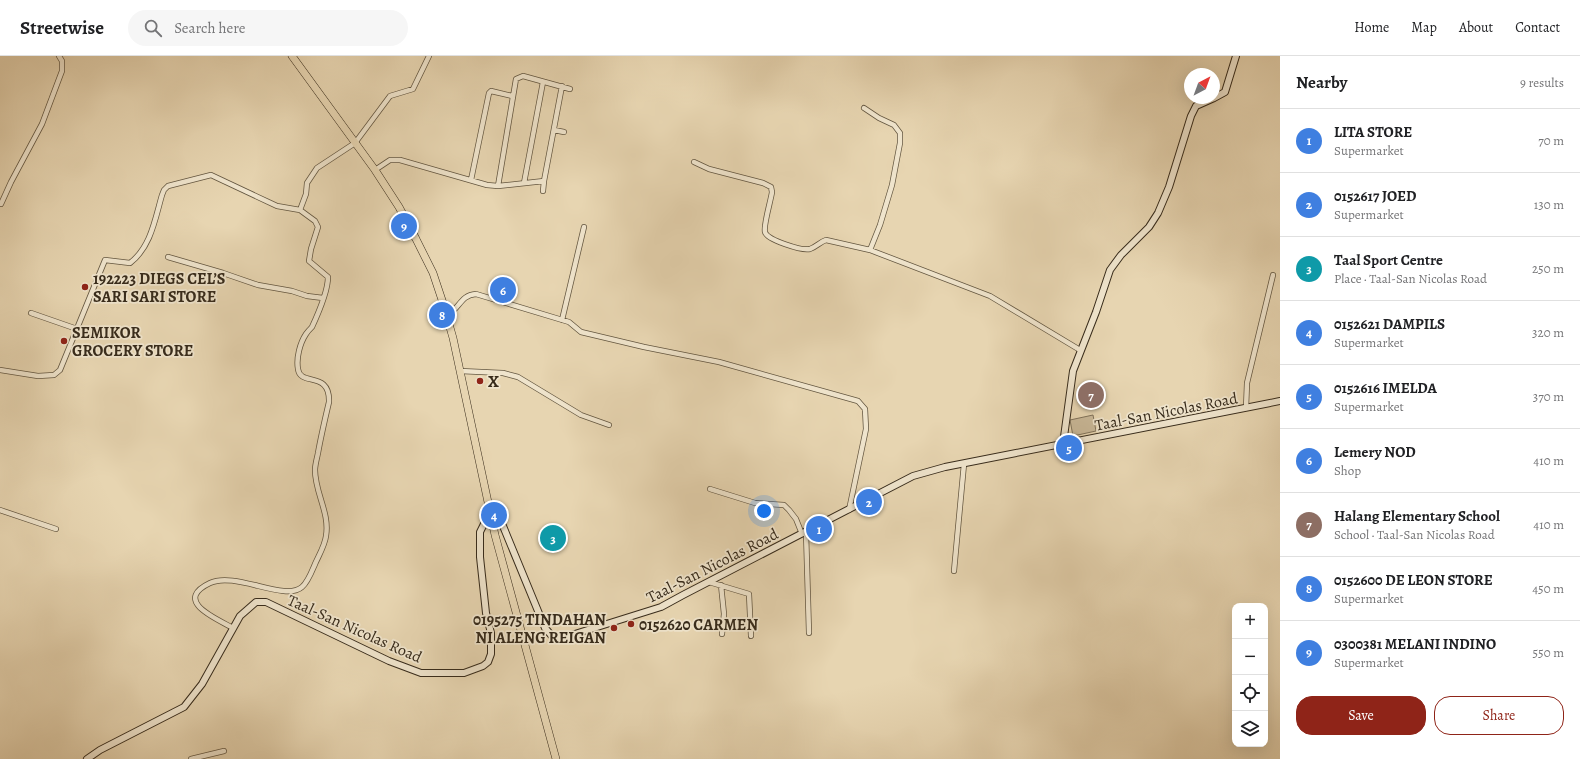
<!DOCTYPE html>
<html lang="en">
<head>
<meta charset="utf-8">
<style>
  :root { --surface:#fff; --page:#f6f6f6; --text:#202124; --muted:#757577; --line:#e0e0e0; --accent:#8f2418 }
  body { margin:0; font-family:Alegreya,serif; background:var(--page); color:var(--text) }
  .controls { position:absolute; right:12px; bottom:12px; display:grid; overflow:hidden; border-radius:8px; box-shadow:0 4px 16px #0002 }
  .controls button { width:36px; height:36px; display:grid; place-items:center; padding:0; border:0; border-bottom:1px solid var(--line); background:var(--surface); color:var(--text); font:20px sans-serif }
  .compass { position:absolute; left:1184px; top:12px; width:36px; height:36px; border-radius:50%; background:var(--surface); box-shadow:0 4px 16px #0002; rotate:41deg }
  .you { position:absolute; left:764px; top:455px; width:14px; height:14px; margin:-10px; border:3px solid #fff; border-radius:50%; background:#1a73e8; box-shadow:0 0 0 6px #1a73e833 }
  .badge { display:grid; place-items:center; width:26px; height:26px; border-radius:50%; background:var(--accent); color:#fff; font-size:13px; font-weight:700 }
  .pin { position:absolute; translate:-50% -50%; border:2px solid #fff; box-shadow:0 1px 4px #0006 }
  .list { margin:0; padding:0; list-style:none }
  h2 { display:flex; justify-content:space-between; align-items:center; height:52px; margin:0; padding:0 16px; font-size:17px }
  h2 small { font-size:13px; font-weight:400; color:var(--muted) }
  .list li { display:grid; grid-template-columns:26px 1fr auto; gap:12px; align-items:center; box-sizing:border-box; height:64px; padding:0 16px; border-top:1px solid var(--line) }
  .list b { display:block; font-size:15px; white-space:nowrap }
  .list p { margin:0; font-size:13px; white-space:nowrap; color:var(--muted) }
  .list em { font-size:13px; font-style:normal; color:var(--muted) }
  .actions { display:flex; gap:8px; padding:12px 16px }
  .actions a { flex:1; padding:9px 0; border:1px solid var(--accent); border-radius:16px; text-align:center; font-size:14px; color:var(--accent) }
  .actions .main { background:var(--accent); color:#fff }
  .icon { flex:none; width:22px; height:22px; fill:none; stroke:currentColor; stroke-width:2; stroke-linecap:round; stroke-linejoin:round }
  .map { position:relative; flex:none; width:1280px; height:703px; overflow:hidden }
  header { display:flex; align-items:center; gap:24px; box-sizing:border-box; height:56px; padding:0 20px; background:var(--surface); border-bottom:1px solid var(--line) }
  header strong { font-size:19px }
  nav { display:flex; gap:22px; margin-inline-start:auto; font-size:14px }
  .search { width:280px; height:36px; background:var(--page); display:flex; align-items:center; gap:10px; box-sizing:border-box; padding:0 14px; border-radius:22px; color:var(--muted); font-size:15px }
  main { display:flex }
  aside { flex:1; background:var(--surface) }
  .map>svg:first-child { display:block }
  .green { fill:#c9b898; stroke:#80725a }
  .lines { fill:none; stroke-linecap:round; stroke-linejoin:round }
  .street-casing { stroke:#635640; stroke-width:6 }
  .secondary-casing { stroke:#372b1b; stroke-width:8 }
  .primary-casing { stroke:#372b1b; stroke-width:8 }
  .street { stroke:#efe4cc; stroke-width:4.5 }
  .secondary { stroke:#efe4cc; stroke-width:6 }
  .primary { stroke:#e7d5b1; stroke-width:7 }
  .poi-dot { fill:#8f2418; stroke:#efe4cc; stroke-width:1.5 }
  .labels { text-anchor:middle; stroke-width:3.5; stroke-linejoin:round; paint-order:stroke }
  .poi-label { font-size:16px; font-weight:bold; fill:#372b1b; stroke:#efe4cc; text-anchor:start }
  .street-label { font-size:16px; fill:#372b1b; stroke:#efe4cc }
</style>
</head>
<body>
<header>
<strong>Streetwise</strong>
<div class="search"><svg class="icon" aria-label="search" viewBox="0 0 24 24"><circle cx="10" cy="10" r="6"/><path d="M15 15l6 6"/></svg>Search here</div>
<nav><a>Home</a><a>Map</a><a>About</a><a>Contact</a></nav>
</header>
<main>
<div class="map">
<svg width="1280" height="703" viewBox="0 0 1280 703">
  <rect width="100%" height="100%" fill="#e7d5b1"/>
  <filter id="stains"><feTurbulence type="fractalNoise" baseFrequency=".005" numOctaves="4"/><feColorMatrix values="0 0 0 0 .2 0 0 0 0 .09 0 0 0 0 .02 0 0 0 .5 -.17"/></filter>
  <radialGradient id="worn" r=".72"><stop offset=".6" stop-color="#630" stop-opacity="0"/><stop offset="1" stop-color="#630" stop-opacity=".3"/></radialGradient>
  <path class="green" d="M1093,359L1096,375L1073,380L1070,364Z"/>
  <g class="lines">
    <g class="street-casing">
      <path id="street" d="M864,52L879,62L894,69L900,77V87L892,129L880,169L870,194L990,240L1080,294
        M554,74L564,76
        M694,106L709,113L763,127L771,131L772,136C771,144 763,170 765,176C767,184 802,195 810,193C816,191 820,186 826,184L870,194
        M375,114L390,104H400L487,129L498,130L544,125
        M471,124L489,37L491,35L512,40
        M524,127L543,26
        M498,130L516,23L523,20L570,33
        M543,135L544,125L562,30
        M1,148L11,126L42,68L62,15V5L59,0
        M168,201L223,217L258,229L292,235L307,240L323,242
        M31,257L77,273
        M447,259C460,253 460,239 476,238L569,266L581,276L644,291L719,306L858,345L865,353L866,373L849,454
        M562,264L584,171
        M0,314L38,320L54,319L60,314L105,204L130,207C151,191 155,163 162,139L164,134L168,130L211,119L277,150L300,154L306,138L307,127L317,112L355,87L390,40L413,33L429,0
        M460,315L503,317L518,321L581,359L609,369
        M1246,352L1247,327L1273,219
        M710,433L755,447L784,449L789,454L796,463L802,478
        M0,454L56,473
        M806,476L809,577
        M954,515L964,408
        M709,526L749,538L751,580
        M721,529L724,558L722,578
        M233,572C217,563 172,545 210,527C235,515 285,546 302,531C308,526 312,515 315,508C319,499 325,489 326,480C330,457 315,437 315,414C315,409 317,402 318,397C321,380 325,363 329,346C330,314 300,331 298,313C296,302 300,287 306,278C308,275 310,273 312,271C318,258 328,235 328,221L309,205L311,193L318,171L315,165L300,154
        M191,703L224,695"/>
    </g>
    <g class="secondary-casing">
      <path id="secondary" d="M1214,42L1225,36L1236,0
        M1063,388L1073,315L1096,256L1110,214L1121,199L1149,171L1158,157L1169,131L1191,60L1196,50L1214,42
        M87,703L100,694L184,651L202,628L240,560L256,546H266L389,605L421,617H464L483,610L488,606L491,598V577L486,557L480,501V476L484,468L491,463L500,465L503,470L545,572L552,580L562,582L661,551L683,539L913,420L945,411L1280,345"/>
    </g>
    <g class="primary-casing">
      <path id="primary" d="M292,0L375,114L399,151L416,183L433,217L443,247L453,282L495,479L556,703"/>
    </g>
    <use href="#street" class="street"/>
    <use href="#secondary" class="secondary"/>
    <use href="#primary" class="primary"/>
  </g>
  <g class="poi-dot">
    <circle cx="85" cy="231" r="4"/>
    <circle cx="64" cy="285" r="4"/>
    <circle cx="480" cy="325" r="4"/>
    <circle cx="631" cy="568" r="4"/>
    <circle cx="614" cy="572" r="4"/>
  </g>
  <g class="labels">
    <g class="poi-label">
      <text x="93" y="228">192223 DIEGS CEL’S<tspan x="93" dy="18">SARI SARI STORE</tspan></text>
      <text x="72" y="282">SEMIKOR<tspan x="72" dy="18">GROCERY STORE</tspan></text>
      <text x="488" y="331">X</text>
      <text x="606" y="569" text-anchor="end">0195275 TINDAHAN<tspan x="606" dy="18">NI ALENG REIGAN</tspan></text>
      <text x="639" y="574">0152620 CARMEN</text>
    </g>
    <g class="street-label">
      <text transform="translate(1166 355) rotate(-11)" y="6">Taal-San Nicolas Road</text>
      <text transform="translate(712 509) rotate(-27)" y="6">Taal-San Nicolas Road</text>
      <text transform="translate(355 572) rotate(24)" y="6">Taal-San Nicolas Road</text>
    </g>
  </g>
  <rect width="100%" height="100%" filter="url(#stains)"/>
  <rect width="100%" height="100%" fill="url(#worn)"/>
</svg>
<div class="controls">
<button>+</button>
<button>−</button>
<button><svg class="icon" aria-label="locate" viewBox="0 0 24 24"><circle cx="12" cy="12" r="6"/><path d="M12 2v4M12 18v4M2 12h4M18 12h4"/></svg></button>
<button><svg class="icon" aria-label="layers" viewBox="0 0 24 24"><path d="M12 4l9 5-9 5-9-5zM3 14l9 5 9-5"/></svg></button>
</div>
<svg class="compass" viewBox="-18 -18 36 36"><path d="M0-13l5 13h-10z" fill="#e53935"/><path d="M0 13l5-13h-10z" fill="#757577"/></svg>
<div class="you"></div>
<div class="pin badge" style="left:819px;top:473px;background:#3f7fe0">1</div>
<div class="pin badge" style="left:869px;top:446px;background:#3f7fe0">2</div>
<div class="pin badge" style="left:553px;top:482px;background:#0f9aa8">3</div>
<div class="pin badge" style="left:494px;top:459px;background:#3f7fe0">4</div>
<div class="pin badge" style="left:1069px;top:392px;background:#3f7fe0">5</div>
<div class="pin badge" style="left:503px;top:234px;background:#3f7fe0">6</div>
<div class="pin badge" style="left:1091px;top:339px;background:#8d6e63">7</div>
<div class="pin badge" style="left:442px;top:259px;background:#3f7fe0">8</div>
<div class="pin badge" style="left:404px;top:170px;background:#3f7fe0">9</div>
</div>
<aside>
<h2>Nearby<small>9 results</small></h2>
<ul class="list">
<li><span class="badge" style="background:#3f7fe0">1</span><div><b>LITA STORE</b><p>Supermarket</p></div><em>70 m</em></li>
<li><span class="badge" style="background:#3f7fe0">2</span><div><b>0152617 JOED</b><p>Supermarket</p></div><em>130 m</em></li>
<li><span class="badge" style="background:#0f9aa8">3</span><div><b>Taal Sport Centre</b><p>Place · Taal-San Nicolas Road</p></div><em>250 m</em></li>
<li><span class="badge" style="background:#3f7fe0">4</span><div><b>0152621 DAMPILS</b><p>Supermarket</p></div><em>320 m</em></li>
<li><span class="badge" style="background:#3f7fe0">5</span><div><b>0152616 IMELDA</b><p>Supermarket</p></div><em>370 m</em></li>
<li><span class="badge" style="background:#3f7fe0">6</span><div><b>Lemery NOD</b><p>Shop</p></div><em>410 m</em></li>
<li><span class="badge" style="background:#8d6e63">7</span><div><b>Halang Elementary School</b><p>School · Taal-San Nicolas Road</p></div><em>410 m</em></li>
<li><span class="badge" style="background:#3f7fe0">8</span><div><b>0152600 DE LEON STORE</b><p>Supermarket</p></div><em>450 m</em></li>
<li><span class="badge" style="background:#3f7fe0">9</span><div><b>0300381 MELANI INDINO</b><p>Supermarket</p></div><em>550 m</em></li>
</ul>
<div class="actions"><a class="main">Save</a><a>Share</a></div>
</aside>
</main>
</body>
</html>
